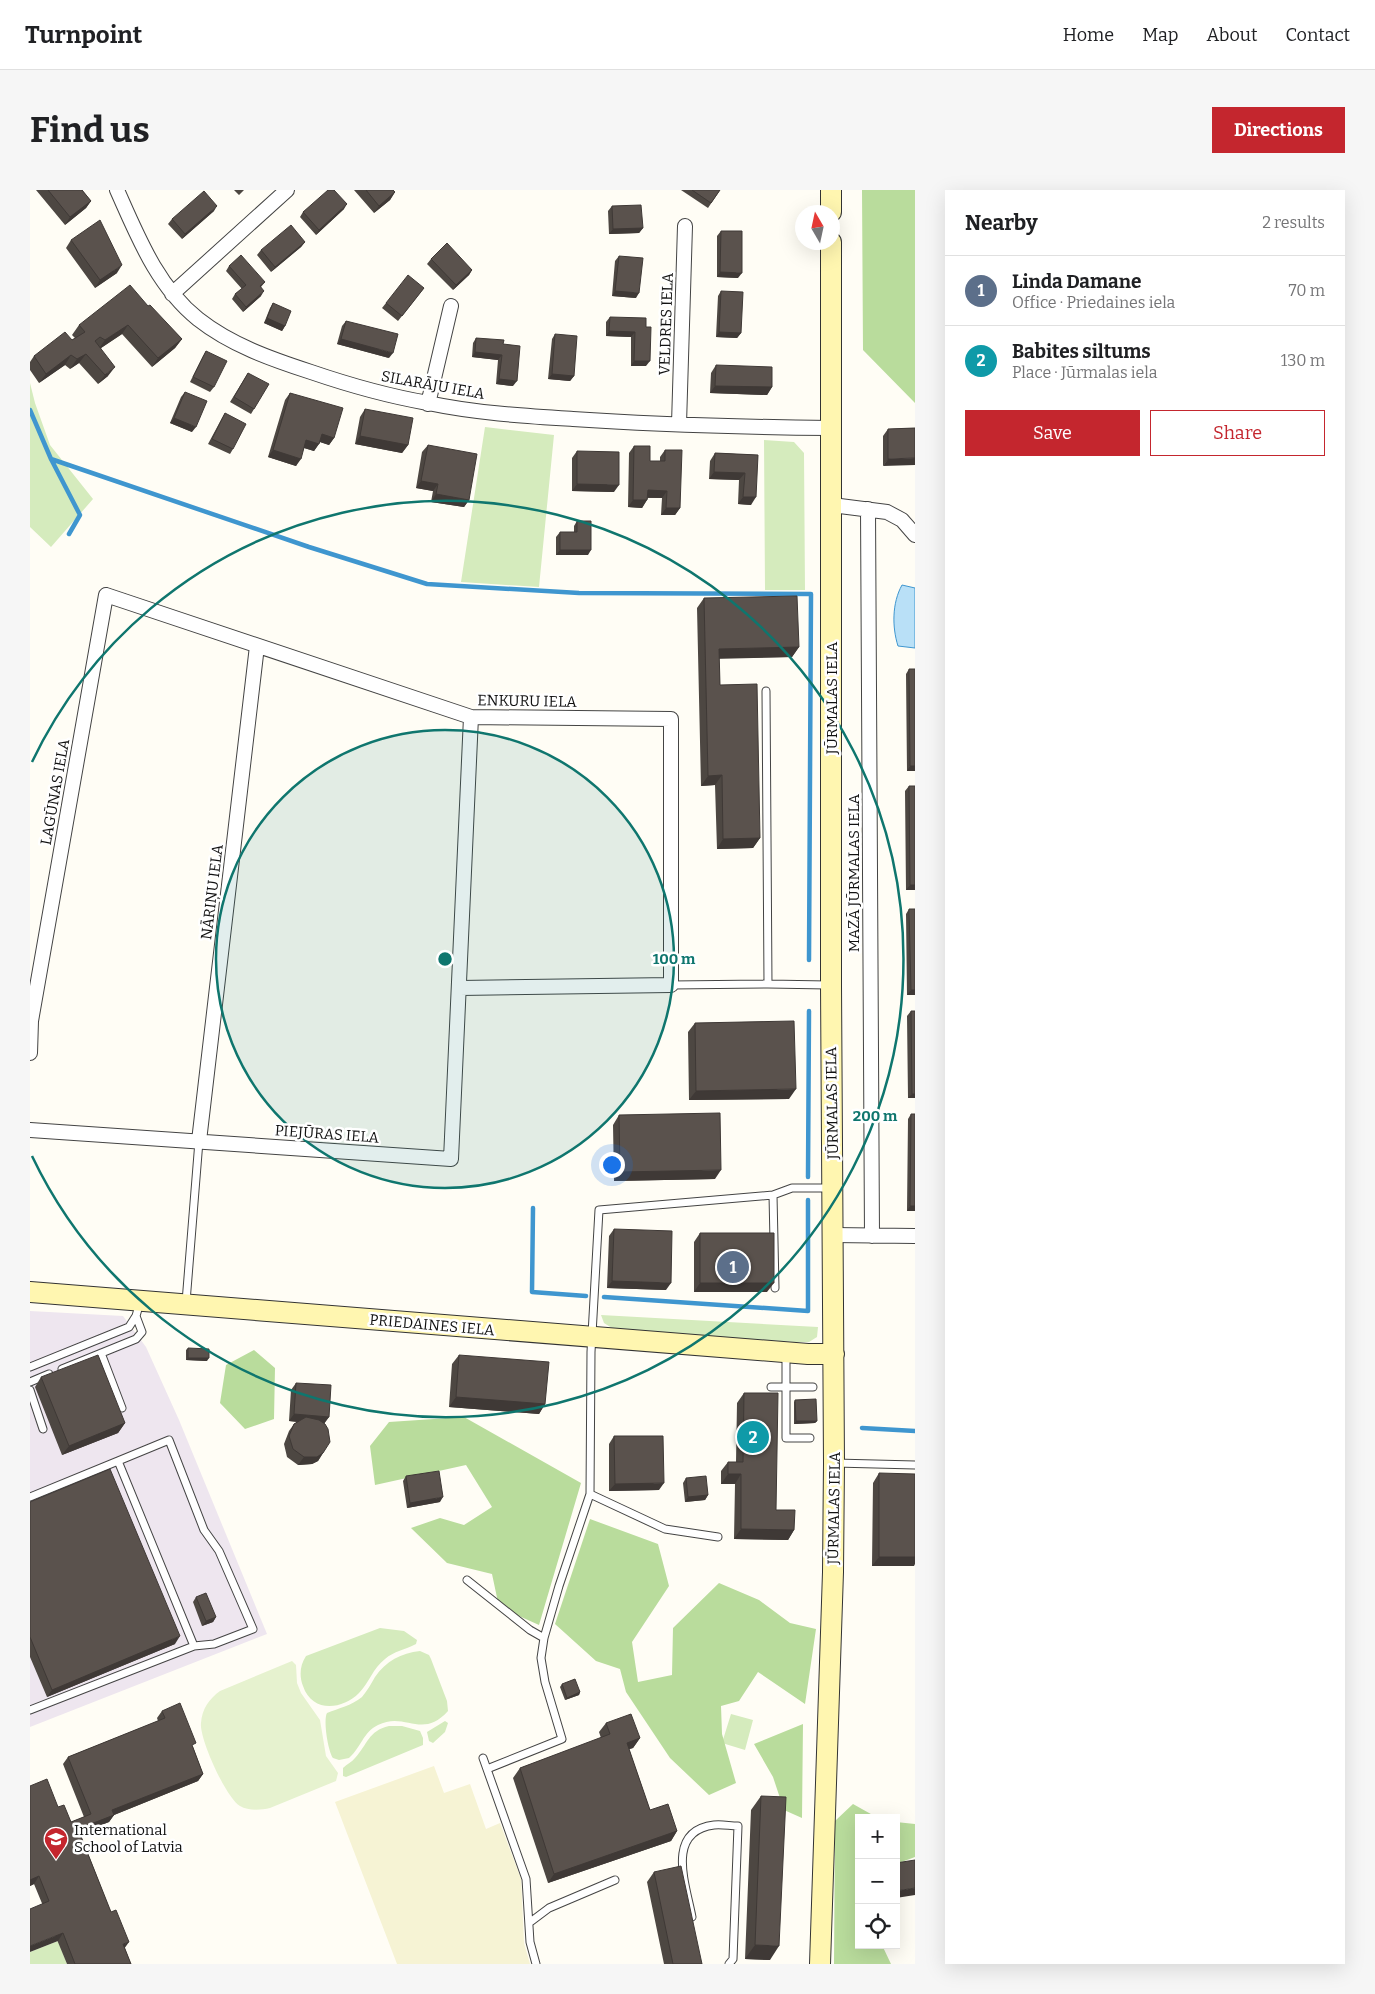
<!DOCTYPE html>
<html lang="en">
<head>
<meta charset="utf-8">
<style>
  :root { --surface:#fff; --page:#f6f6f6; --text:#202124; --muted:#757577; --line:#e0e0e0; --accent:#c4262e }
  body { margin:0; font-family:Bitter,serif; background:var(--page); color:var(--text) }
  .controls { position:absolute; right:15px; bottom:15px; display:grid; overflow:hidden; border-radius:0px; box-shadow:0 5px 20px #0002 }
  .controls button { width:45px; height:45px; display:grid; place-items:center; padding:0; border:0; border-bottom:1px solid var(--line); background:var(--surface); color:var(--text); font:25px sans-serif }
  .compass { position:absolute; left:765px; top:15px; width:45px; height:45px; border-radius:50%; background:var(--surface); box-shadow:0 5px 20px #0002; rotate:351deg }
  .you { position:absolute; left:581px; top:974px; width:18px; height:18px; margin:-12px; border:4px solid #fff; border-radius:50%; background:#1a73e8; box-shadow:0 0 0 8px #1a73e833 }
  .badge { display:grid; place-items:center; width:32px; height:32px; border-radius:50%; background:var(--accent); color:#fff; font-size:16px; font-weight:700 }
  .pin { position:absolute; translate:-50% -50%; border:2px solid #fff; box-shadow:0 1px 5px #0006 }
  .list { margin:0; padding:0; list-style:none }
  h2 { display:flex; justify-content:space-between; align-items:center; height:65px; margin:0; padding:0 20px; font-size:21px }
  h2 small { font-size:16px; font-weight:400; color:var(--muted) }
  .list li { display:grid; grid-template-columns:32px 1fr auto; gap:15px; align-items:center; box-sizing:border-box; height:70px; padding:0 20px; border-top:1px solid var(--line) }
  .list b { display:block; font-size:19px; white-space:nowrap }
  .list p { margin:0; font-size:16px; white-space:nowrap; color:var(--muted) }
  .list em { font-size:16px; font-style:normal; color:var(--muted) }
  .actions { display:flex; gap:10px; padding:15px 20px }
  .actions a { flex:1; padding:11px 0; border:1px solid var(--accent); border-radius:0px; text-align:center; font-size:18px; color:var(--accent) }
  .actions .main { background:var(--accent); color:#fff }
  .icon { flex:none; width:28px; height:28px; fill:none; stroke:currentColor; stroke-width:2; stroke-linecap:round; stroke-linejoin:round }
  .map { position:relative; flex:none; width:885px; height:1774px; overflow:hidden; border-radius:0px }
  header { display:flex; align-items:center; gap:30px; box-sizing:border-box; height:70px; padding:0 25px; background:var(--surface); border-bottom:1px solid var(--line) }
  header strong { font-size:24px }
  nav { display:flex; gap:28px; margin-inline-start:auto; font-size:18px }
  .intro { display:flex; align-items:center; justify-content:space-between; box-sizing:border-box; height:120px; padding:0 30px }
  h1 { margin:0; font-size:35px }
  .button { padding:12px 22px; border-radius:0px; background:var(--accent); color:#fff; font-size:18px; font-weight:700 }
  main { display:flex; gap:30px; padding:0 30px }
  aside { flex:1; background:var(--surface); border-radius:0px; box-shadow:0 5px 20px #0002 }
  .map>svg:first-child { display:block }
  .industrial { fill:#eee6ef }
  .farmland { fill:#f6f3d4 }
  .green { fill:#d5ebbd }
  .forest { fill:#b9dc9c }
  .pitch { fill:#e6f2cf }
  .water { fill:#b9e0f7; stroke:#3f96cf }
  .lines { fill:none; stroke-linecap:round; stroke-linejoin:round }
  .stream { stroke:#3f96cf; stroke-width:4.5 }
  .lane-casing { stroke:#444; stroke-width:9 }
  .street-casing { stroke:#444; stroke-width:16 }
  .secondary-casing { stroke:#333; stroke-width:22 }
  .lane { stroke:#fff; stroke-width:7 }
  .street { stroke:#fff; stroke-width:14 }
  .secondary { stroke:#fff6b0; stroke-width:20 }
  .wall { fill:#4d4742 }
  .shaded-wall { fill:#3f3936 }
  .building { fill:#5a524d; stroke:#3f3936 }
  .ring { fill:none; stroke:#0f766e; stroke-width:2.5 }
  .labels { text-anchor:middle; stroke-width:5; stroke-linejoin:round; paint-order:stroke }
  .street-label { font-size:15px; fill:#111; stroke:#fff }
  .poi-label { font-size:15px; fill:#111; stroke:#fff; text-anchor:start }
  .centre { fill:#0f766e; stroke:#fff; stroke-width:2.5 }
  .ring-label { font-size:15px; text-anchor:middle; font-weight:bold; fill:#0f766e; stroke:#fff; stroke-width:5; stroke-linejoin:round; paint-order:stroke }
</style>
</head>
<body>
<header>
<strong>Turnpoint</strong>
<nav><a>Home</a><a>Map</a><a>About</a><a>Contact</a></nav>
</header>
<div class="intro"><h1>Find us</h1><a class="button">Directions</a></div>
<main>
<div class="map">
<svg width="885" height="1774" viewBox="0 0 885 1774">
  <rect width="100%" height="100%" fill="#fffdf5"/>
  <path class="industrial" d="M0,1121L93,1126L116,1157L149,1230L237,1444L0,1537Z"/>
  <path class="farmland" d="M404,1576L414,1603L440,1594L456,1639L470,1633L491,1689L494,1753L500,1774H367L305,1612Z"/>
  <path class="green" d="M0,193L5,213L20,255L63,309L21,357L0,337Z
    M455,237L524,245L509,397L431,392Z
    M734,250L764,252L774,263L775,400H735Z
    M571,1125L788,1137L787,1147L779,1152H764L585,1140L574,1133Z
    M350,1438L374,1441L387,1450L386,1454C375,1460 364,1461 355,1469C343,1478 339,1493 329,1503C312,1520 282,1523 273,1496C269,1486 270,1475 276,1466Z
    M390,1461L399,1465L401,1469L417,1511L418,1521C392,1550 375,1521 348,1535C333,1542 331,1558 319,1568L309,1570L303,1568C298,1561 293,1530 297,1523C309,1518 321,1516 332,1507C337,1501 341,1494 345,1487C356,1471 371,1463 390,1461Z
    M701,1524L723,1530L715,1560L692,1553Z
    M415,1531L418,1533L415,1542L403,1553L399,1551L397,1542Z
    M359,1536H372L390,1541L393,1548V1555L316,1587L313,1586V1578C317,1574 322,1572 325,1568C338,1554 338,1541 359,1536Z
    M28,1751L37,1774H0V1762Z"/>
  <path class="forest" d="M832,0H885V213L833,160Z
    M224,1160L245,1178L244,1229L215,1239L190,1213L196,1175Z
    M434,1227L551,1293L509,1435L469,1417L462,1384L417,1373L381,1338L410,1328L434,1335L462,1317L436,1275L345,1295L340,1256L359,1232Z
    M560,1329L628,1354L639,1396L602,1452L608,1492L642,1485L643,1438L689,1393L729,1410L760,1433L786,1439L775,1514L728,1482L709,1511L691,1516L692,1544L706,1593L679,1605L640,1568L596,1502L590,1479L566,1471L525,1434Z
    M773,1534L772,1628L754,1620L743,1587L724,1554Z
    M823,1614L848,1628H829V1755H852L861,1774H804L805,1631Z
    M866,1632L885,1634V1667L866,1674Z"/>
  <path class="pitch" d="M262,1471L266,1475L267,1493L271,1503L290,1530L296,1566L308,1583L306,1591L240,1618C231,1620 218,1621 210,1616C196,1608 169,1548 171,1533C172,1519 179,1509 190,1501Z"/>
  <path class="water" d="M872,395L885,398V458L868,456C862,437 862,413 872,395Z"/>
  <g class="lines">
    <path class="stream" d="M0,220L21,269L50,325L39,344
      M21,269L279,357L397,394L549,403L781,404L779,770
      M778,987L779,821
      M503,1018L502,1102L556,1106
      M574,1107L778,1121V1010
      M832,1238L885,1241"/>
    <g class="lane-casing">
      <path id="lane" d="M736,501L738,794
        M641,795L738,794L798,795
        M743,1005L745,1098
        M156,1112L169,951
        M71,1163L92,1218
        M756,1165V1248H780
        M0,1177L99,1137L106,1126L110,1112
        M32,1179L106,1149L112,1142L106,1126
        M0,1192L19,1184
        M741,1197H783
        M0,1200L13,1239
        M88,1271L139,1250L174,1340L189,1361L223,1439L184,1454L164,1456
        M805,1273L885,1275
        M0,1307L88,1271L164,1456L0,1520
        M688,1347L635,1339L560,1304L561,1162L569,1020L743,1005L762,998H801
        M437,1390L500,1440L514,1448
        M453,1568L496,1689L500,1752L506,1774
        M457,1579L532,1549L515,1492L511,1468L514,1448L529,1396L560,1304
        M662,1727C656,1695 635,1641 684,1635C692,1634 700,1636 708,1636L703,1769L699,1774
        M499,1733L519,1718L585,1690"/>
    </g>
    <g class="street-casing">
      <path id="street" d="M87,0C108,47 127,96 168,129C201,155 241,169 281,182C319,195 358,206 398,213C445,223 495,226 543,229C629,235 715,237 801,238
        M142,104L257,0
        M398,214L421,116
        M649,234L655,36
        M802,315L857,322L872,330L885,345
        M838,319L842,1046
        M0,863L1,831L76,405L441,527L641,529V795L430,798
        M0,940L421,969L441,527
        M169,951L227,456
        M803,1045L885,1046"/>
    </g>
    <g class="secondary-casing">
      <path id="secondary" d="M801,0V22
        M0,1102L778,1164H804
        M790,1774L803,1382L804,1273L801,795V52"/>
    </g>
    <use href="#lane" class="lane"/>
    <use href="#street" class="street"/>
    <use href="#secondary" class="secondary"/>
  </g>
  <path class="wall" d="M6,0H52L61,11L56,18L35,35Z
    M204,0H214L209,5Z
    M324,0H363L365,2L360,10L344,23Z
    M651,0H690L678,18Z
    M582,16L613,38L609,43L579,44L578,21Z
    M314,19L286,45L270,27L273,22Z
    M184,21L152,49L138,34L142,29Z
    M691,41L708,88L687,87V46Z
    M41,50L87,83L65,98L36,58Z
    M275,52L271,57L241,82L227,65L231,60Z
    M589,66L606,108L582,106L585,71Z
    M401,69L442,80L439,85L423,100L397,74Z
    M199,76L235,92L231,97V106L213,122L202,109L205,104L212,99L196,81Z
    M394,98L368,131L352,118L356,113Z
    M691,101L711,143L707,148L686,147L688,106Z
    M243,113L255,136L252,141L234,133L240,118Z
    M118,116L152,149L145,158L122,177L92,144L71,158L78,186L68,194L49,173L40,179L35,175L9,193L0,180V172L4,166L42,150L45,148L42,145L49,135Z
    M580,127L616,137V176H601V147L576,146V132Z
    M316,131L359,168L307,154L312,136Z
    M525,144L544,186L540,191L518,189L522,149Z
    M446,148L473,154L483,196L466,194L468,170L442,167L443,153Z
    M176,161L184,197L180,202L160,192L173,166Z
    M686,175L742,197L737,205L680,203L681,183Z
    M218,183L224,219L221,224L200,212Z
    M155,202L162,242L140,233L151,207Z
    M260,203L304,248L299,255L290,252L284,261L274,258L266,276L238,267L255,210Z
    M335,219L378,255L372,263L325,254L330,227Z
    M195,223L203,259L200,264L178,254L192,228Z
    M885,238L853,276V246L858,239Z
    M398,255L439,310L434,317L401,312L403,301L386,298L392,262Z
    M604,256L620,271H630V267L635,260L650,318L645,325H631L632,308H618L612,318L598,317L599,263Z
    M547,261L584,302L542,301V268Z
    M685,263L728,265L721,315L708,314L709,290L679,289L680,271Z
    M547,331L558,365H526V347L530,342H544V336Z
    M674,408L769,457L762,467L689,468L690,495L730,648L723,658L687,659L685,595L671,596L667,418Z
    M879,479L885,581H877L876,484Z
    M879,596H885V700H876L875,601Z
    M879,719L885,805H877L876,724Z
    M881,821H885V908H878L877,826Z
    M665,833L759,909L659,910L658,842Z
    M881,924L885,1021H877L878,929Z
    M589,925L685,989L584,991L583,935Z
    M584,1039L636,1100L577,1098L579,1046Z
    M670,1043L737,1102H664V1052Z
    M158,1158L177,1171L156,1170V1160Z
    M429,1165L515,1214L509,1224L419,1217L422,1174Z
    M11,1187L95,1233L88,1243L32,1265L5,1197Z
    M266,1193L299,1227L294,1233L293,1263L288,1271L282,1274L268,1275L257,1267L254,1254L259,1241L264,1234L267,1232L259,1231L261,1200Z
    M714,1203L746,1320L764,1340L758,1350L704,1349L705,1294H691V1281L698,1272H706L707,1213Z
    M765,1210L787,1231L785,1233L764,1234V1212Z
    M584,1246L629,1300L579,1301V1254Z
    M849,1283L884,1376H842L843,1293Z
    M376,1286L410,1312L377,1318L373,1291Z
    M656,1288L678,1305L675,1310L655,1312L653,1293Z
    M0,1312L145,1454L17,1507L0,1467Z
    M166,1407L186,1427L183,1432L172,1436L163,1412Z
    M532,1494L550,1502L549,1505L535,1510L530,1497Z
    M132,1521L163,1557L173,1584L168,1591L84,1625L79,1632L50,1643L101,1774H37L4,1694L0,1696V1596L28,1617L41,1632L54,1627L33,1574L38,1567L128,1531L127,1528Z
    M576,1533L610,1548L603,1558L599,1559L620,1620L647,1641L641,1651L518,1693L483,1588L490,1578L571,1548L569,1542Z
    M731,1606L740,1770L715,1769L721,1620Z
    M624,1682L672,1774H634L617,1692Z"/>
  <path class="shaded-wall" d="M365,2L360,10L344,23L349,16Z
    M61,11L56,18L35,35L40,27Z
    M317,14L314,19L286,45L289,40Z
    M187,16L184,21L152,49L155,44Z
    M613,38L609,43L579,44L583,39Z
    M275,52L271,57L241,82L245,77Z
    M92,75L87,83L65,98L70,90Z
    M442,80L439,85L423,100L426,95Z
    M690,82L712,83L708,88L687,87Z
    M234,101L231,106L213,122L216,117Z
    M585,101L609,103L606,108L582,106Z
    M237,128L255,136L252,141L234,133Z
    M98,135L92,144L68,160L75,150Z
    M579,141L605,142L601,147L576,146Z
    M689,142L711,143L707,148L686,147Z
    M152,149L145,158L122,177L128,168Z
    M311,149L363,163L359,168L307,154Z
    M445,162L472,165L468,170L442,167Z
    M56,164L49,173L40,179L47,169Z
    M41,165L35,175L9,193L16,184Z
    M604,171H620L616,176H601Z
    M85,177L78,186L68,194L75,185Z
    M522,184L544,186L540,191L518,189Z
    M469,189L487,191L483,196L466,194Z
    M685,196L742,197L737,205L680,203Z
    M144,228L166,237L162,242L140,233Z
    M292,244L304,248L299,255L287,251Z
    M330,246L378,255L372,263L325,254Z
    M276,250L289,254L284,261L271,257Z
    M243,260L271,269L266,276L238,267Z
    M885,268V275L853,276L858,269Z
    M684,282L715,283L709,290L679,289Z
    M391,291L408,294L403,301L386,298Z
    M547,294L589,295L584,302L542,301Z
    M618,300L637,301L632,308L613,307Z
    M406,304L439,310L434,317L401,312Z
    M713,307H726L721,315L708,314Z
    M603,310H617L612,318L598,317Z
    M636,318H650L645,325H631Z
    M530,360H561L558,365H526Z
    M769,457L762,467L682,469L689,459Z
    M880,576H885V581H877Z
    M692,585L685,595L671,596L678,586Z
    M730,648L723,658L687,659L693,649Z
    M880,695H885V700H876Z
    M881,800H885V805H877Z
    M766,899L759,909L659,910L666,901Z
    M882,904H885V908H878Z
    M691,980L685,989L584,991L590,982Z
    M880,1016H885V1021H877Z
    M582,1091L641,1093L636,1100L577,1098Z
    M670,1093H744L737,1102H664Z
    M158,1168H179L177,1171L156,1170Z
    M426,1207L515,1214L509,1224L419,1217Z
    M264,1224L299,1227L294,1234L259,1231Z
    M766,1231H787L785,1233L764,1234Z
    M95,1233L88,1243L32,1265L39,1256Z
    M293,1263L288,1271L282,1274L268,1275L274,1267Z
    M698,1284H711L705,1294H691Z
    M634,1293L629,1300L579,1301L585,1294Z
    M678,1305L675,1310L655,1312L658,1307Z
    M413,1307L410,1312L377,1318L380,1313Z
    M711,1339L764,1340L758,1350L704,1349Z
    M849,1367H885V1374L884,1376H842Z
    M186,1427L183,1432L172,1436L176,1431Z
    M150,1446L145,1454L17,1507L22,1500Z
    M550,1502L549,1505L535,1510L537,1508Z
    M610,1548L603,1558L590,1562L597,1553Z
    M173,1584L168,1591L84,1625L79,1632L43,1646L48,1639L82,1620Z
    M647,1641L641,1651L518,1693L524,1684Z
    M9,1686L4,1694L0,1696V1690Z
    M885,1698V1705L866,1708V1701Z
    M33,1743L28,1751L0,1762V1756Z
    M99,1752L94,1759L93,1754Z
    M725,1755L749,1756L740,1770L715,1769Z"/>
  <path class="building" d="M18,0H52L61,11L40,27Z
    M298,0H304L317,14L289,40L273,22Z
    M336,0H363L365,2L349,16Z
    M662,0H690L681,13Z
    M174,1L187,16L155,44L142,29Z
    M611,15L613,38L583,39L582,16Z
    M70,30L92,75L70,90L41,50Z
    M261,35L275,52L245,77L231,60Z
    M691,41H712V83L690,82Z
    M417,53L442,80L426,95L401,69Z
    M211,65L235,92L230,96L234,101L216,117L205,104L216,95L199,76Z
    M589,66L613,68L609,103L585,101Z
    M378,85L394,98L372,126L356,113Z
    M100,95L118,116L120,115L152,149L128,168L98,135L75,150L70,147L65,151L85,177L75,185L56,164L47,169L41,165L16,184L4,166L35,142L42,150L55,142L49,135Z
    M691,101L713,102L711,143L689,142Z
    M243,113L261,121L255,136L237,128Z
    M580,127L616,128V137H621L620,171H604L605,142L579,141Z
    M316,131L368,144L363,163L311,149Z
    M525,144L547,146L544,186L522,184Z
    M446,148L474,150L473,154L490,156L487,191L469,189L472,165L445,162Z
    M176,161L197,171L184,197L163,187Z
    M686,175L742,177V197L685,196Z
    M218,183L239,194L224,219L204,207Z
    M155,202L177,211L166,237L144,228Z
    M260,203L313,218L304,248L292,244L289,254L276,250L271,269L243,260Z
    M335,219L383,228L378,255L330,246Z
    M195,223L216,234L203,259L182,249Z
    M885,238V268L858,269V239Z
    M398,255L447,264L439,310L406,304L408,294L391,291Z
    M604,256H620V271H635V260H652L650,318H636L637,301L618,300L617,310H603Z
    M547,261L589,262V295L547,294Z
    M685,263L728,265L726,307H713L715,283L684,282Z
    M547,331H561V360H530V342H547Z
    M767,406L769,457L689,459L690,495L727,494L730,648L693,649L692,585L678,586L674,408Z
    M879,479H885V576H880Z
    M879,596H885V695H880Z
    M879,719H885V800H881Z
    M881,821H885V904H882Z
    M764,831L766,899L666,901L665,833Z
    M690,923L691,980L590,982L589,925Z
    M881,924H885V1016H880Z
    M584,1039L642,1041L641,1093L582,1091Z
    M670,1043H744V1093H670Z
    M158,1158L179,1159V1168H158Z
    M68,1165L95,1233L39,1256L11,1187Z
    M429,1165L519,1172L515,1214L426,1207Z
    M266,1193L301,1195L299,1227L264,1224Z
    M714,1203H748L746,1320H765L764,1340L711,1339V1284H698V1272H713Z
    M786,1209L787,1231H766L765,1210Z
    M276,1227L289,1230L295,1234L298,1239L300,1252L293,1263L287,1267H274L263,1259L259,1246L264,1234Z
    M584,1246H633L634,1293L585,1294Z
    M80,1279L150,1446L22,1500L0,1447V1312Z
    M409,1281L413,1307L380,1313L376,1286Z
    M849,1283L885,1284V1367H849Z
    M676,1286L678,1305L658,1307L656,1288Z
    M176,1403L186,1427L176,1431L166,1407Z
    M545,1489L550,1502L537,1508L532,1494Z
    M150,1513L166,1553L162,1555L173,1584L82,1620L84,1625L48,1639L81,1722L86,1720L99,1752L93,1754L101,1774H45L33,1743L0,1756V1719L19,1711L9,1686L0,1690V1596L17,1589L28,1617L34,1615L41,1632L61,1624L38,1567L135,1528L132,1521Z
    M601,1524L610,1548L597,1553L620,1620L638,1614L647,1641L524,1684L490,1578L580,1544L576,1533Z
    M731,1606L756,1607L749,1756L725,1755Z
    M885,1670V1698L866,1701V1673Z
    M651,1676L672,1774H643L624,1682Z"/>
  <circle cx="415" cy="769" r="229" fill="#0f766e" fill-opacity=".12"/>
  <g class="ring">
    <circle cx="415" cy="769" r="229"/>
    <path d="M2 572A458 458 0 1 1 2 966"/>
  </g>
  <defs>
    <g id="school-pin" transform="scale(1.25)"><path d="M0 17L-7.5 6A9.5 9.5 0 1 1 7.5 6Z" fill="#c4262e" stroke="#fff"/><path d="M0-5L7-2L0 1L-7-2ZM-4 1L0 2.5L4 1V4Q0 6-4 4Z" fill="#fff"/></g>
  </defs>
  <g fill-rule="evenodd">
    <use href="#school-pin" x="26" y="1649"/>
  </g>
  <g class="labels">
    <g class="street-label">
      <text transform="translate(636 134) rotate(-88)" y="5">VELDRES IELA</text>
      <text transform="translate(403 195) rotate(10)" y="5">SILARĀJU IELA</text>
      <text transform="translate(802 508) rotate(-90)" y="5">JŪRMALAS IELA</text>
      <text transform="translate(497 511) rotate(1)" y="5">ENKURU IELA</text>
      <text transform="translate(25 602) rotate(-80)" y="5">LAGŪNAS IELA</text>
      <text transform="translate(824 683) rotate(-90)" y="5">MAZĀ JŪRMALAS IELA</text>
      <text transform="translate(182 702) rotate(-83)" y="5">NĀRIŅU IELA</text>
      <text transform="translate(802 913) rotate(-91)" y="5">JŪRMALAS IELA</text>
      <text transform="translate(297 944) rotate(4)" y="5">PIEJŪRAS IELA</text>
      <text transform="translate(402 1135) rotate(5)" y="5">PRIEDAINES IELA</text>
      <text transform="translate(804 1318) rotate(-89)" y="5">JŪRMALAS IELA</text>
    </g>
    <g class="poi-label">
      <text x="44" y="1645">International<tspan x="44" dy="17">School of Latvia</tspan></text>
    </g>
  </g>
  <circle cx="415" cy="769" r="8" class="centre"/>
  <g class="ring-label">
    <text x="644" y="774">100 m</text>
    <text x="845" y="931">200 m</text>
  </g>
</svg>
<div class="controls">
<button>+</button>
<button>−</button>
<button><svg class="icon" aria-label="locate" viewBox="0 0 24 24"><circle cx="12" cy="12" r="6"/><path d="M12 2v4M12 18v4M2 12h4M18 12h4"/></svg></button>
</div>
<svg class="compass" viewBox="-18 -18 36 36"><path d="M0-13l5 13h-10z" fill="#e53935"/><path d="M0 13l5-13h-10z" fill="#757577"/></svg>
<div class="you"></div>
<div class="pin badge" style="left:703px;top:1077px;background:#5c6f8a">1</div>
<div class="pin badge" style="left:723px;top:1247px;background:#0f9aa8">2</div>
</div>
<aside>
<h2>Nearby<small>2 results</small></h2>
<ul class="list">
<li><span class="badge" style="background:#5c6f8a">1</span><div><b>Linda Damane</b><p>Office · Priedaines iela</p></div><em>70 m</em></li>
<li><span class="badge" style="background:#0f9aa8">2</span><div><b>Babites siltums</b><p>Place · Jūrmalas iela</p></div><em>130 m</em></li>
</ul>
<div class="actions"><a class="main">Save</a><a>Share</a></div>
</aside>
</main>
</body>
</html>
